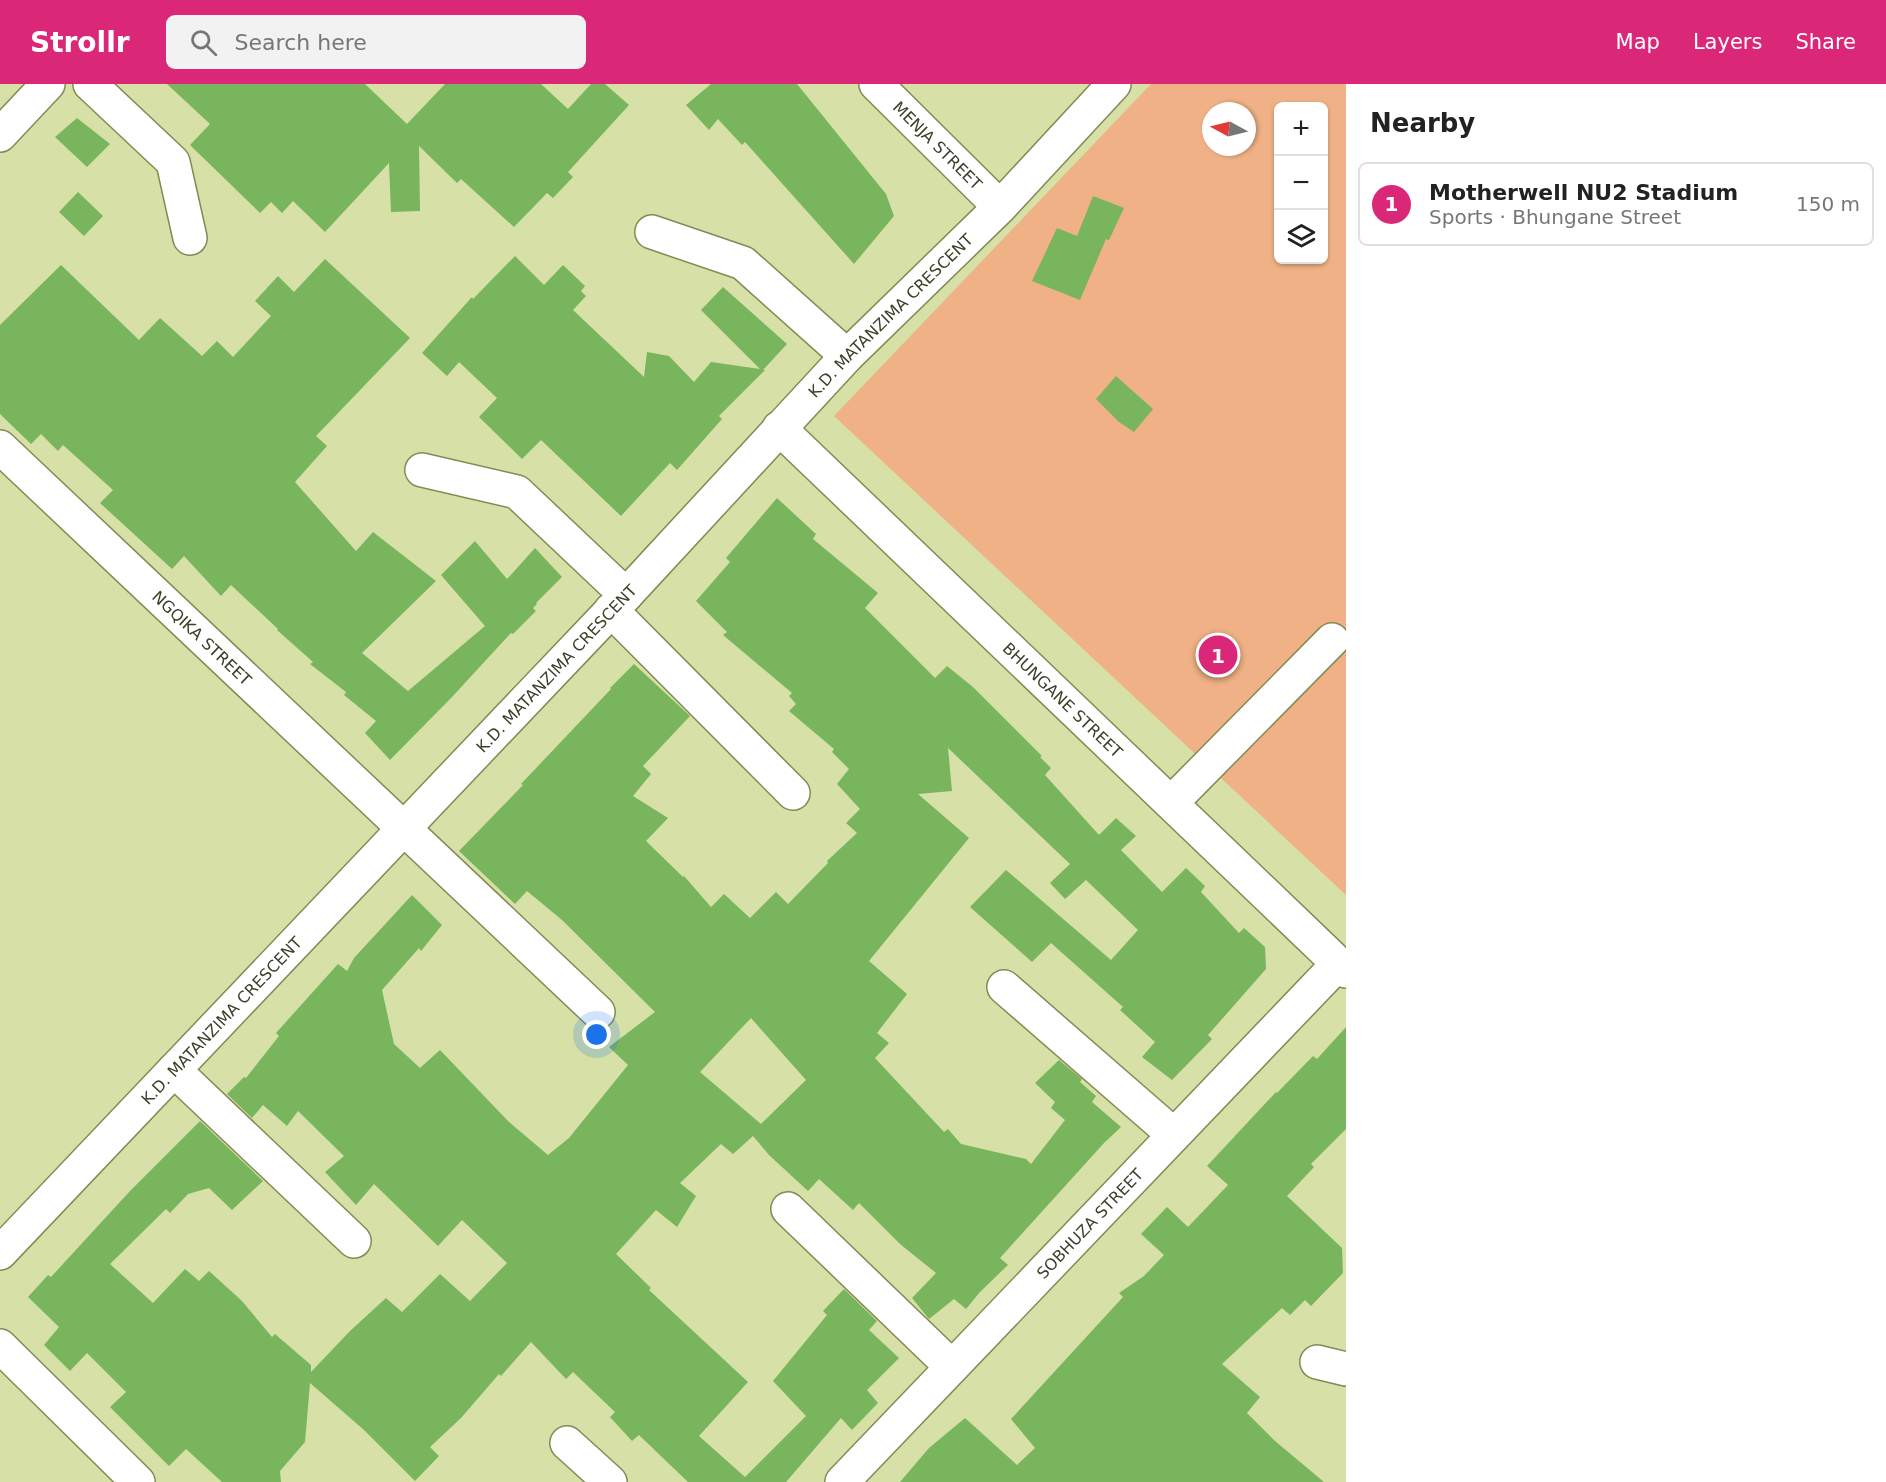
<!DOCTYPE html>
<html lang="en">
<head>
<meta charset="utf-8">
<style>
  :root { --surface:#fff; --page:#f2f2f2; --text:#222; --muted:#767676; --line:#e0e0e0; --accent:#db2777 }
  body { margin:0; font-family:"DejaVu Sans",sans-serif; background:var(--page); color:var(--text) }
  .controls { position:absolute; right:18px; top:18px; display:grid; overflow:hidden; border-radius:9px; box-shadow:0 2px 4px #0004 }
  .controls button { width:54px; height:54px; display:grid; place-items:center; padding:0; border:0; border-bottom:2px solid var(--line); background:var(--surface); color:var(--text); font:30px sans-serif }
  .compass { position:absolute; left:1202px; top:18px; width:54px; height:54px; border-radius:50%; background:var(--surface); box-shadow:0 2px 4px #0004; rotate:277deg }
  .you { position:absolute; left:597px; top:951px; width:21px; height:21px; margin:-15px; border:4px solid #fff; border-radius:50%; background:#1a73e8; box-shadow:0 0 0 9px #1a73e833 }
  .badge { display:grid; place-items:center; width:39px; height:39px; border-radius:50%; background:var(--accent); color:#fff; font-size:20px; font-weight:700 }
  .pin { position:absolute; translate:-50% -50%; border:3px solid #fff; box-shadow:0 2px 6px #0006 }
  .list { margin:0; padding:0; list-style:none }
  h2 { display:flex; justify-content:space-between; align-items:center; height:78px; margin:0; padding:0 24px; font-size:26px }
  h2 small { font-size:20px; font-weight:400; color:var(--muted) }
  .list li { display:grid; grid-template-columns:39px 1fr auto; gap:18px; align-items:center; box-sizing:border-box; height:84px; margin:0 12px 12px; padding:0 12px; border:2px solid var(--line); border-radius:9px }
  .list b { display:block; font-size:22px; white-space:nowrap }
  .list p { margin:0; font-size:20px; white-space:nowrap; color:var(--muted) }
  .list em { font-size:20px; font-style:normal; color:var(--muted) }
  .icon { flex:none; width:33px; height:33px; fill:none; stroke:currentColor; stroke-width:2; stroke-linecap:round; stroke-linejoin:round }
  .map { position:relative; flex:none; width:1346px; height:1398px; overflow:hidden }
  header { display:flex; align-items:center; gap:36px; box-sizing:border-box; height:84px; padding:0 30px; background:var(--accent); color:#fff }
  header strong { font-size:28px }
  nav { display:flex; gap:33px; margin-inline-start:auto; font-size:21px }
  .search { width:420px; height:54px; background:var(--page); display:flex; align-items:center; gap:15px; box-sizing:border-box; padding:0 21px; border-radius:9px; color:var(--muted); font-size:22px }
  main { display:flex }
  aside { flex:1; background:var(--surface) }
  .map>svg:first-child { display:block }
  .garden { fill:#efb185; fill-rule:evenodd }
  .building { fill:#79b55d; fill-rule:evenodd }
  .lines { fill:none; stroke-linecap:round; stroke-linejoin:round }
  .minor-casing { stroke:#828b55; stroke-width:36 }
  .minor { stroke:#fff; stroke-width:33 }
  .labels { text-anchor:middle; stroke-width:4.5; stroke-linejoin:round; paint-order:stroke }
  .street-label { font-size:16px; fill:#3c4029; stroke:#e3edb4 }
</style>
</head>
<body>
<header>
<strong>Strollr</strong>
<div class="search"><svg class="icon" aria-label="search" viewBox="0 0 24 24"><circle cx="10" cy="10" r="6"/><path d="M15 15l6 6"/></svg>Search here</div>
<nav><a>Map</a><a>Layers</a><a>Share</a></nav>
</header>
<main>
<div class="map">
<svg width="1346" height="1398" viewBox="0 0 1346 1398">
  <rect width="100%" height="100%" fill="#d6e0a7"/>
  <path class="garden" d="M1151,0H1346V811L834,332ZM1278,22H1324V176H1278ZM1211,27H1247V63H1211Z"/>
  <path class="building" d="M167,0H365L407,40L445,0H541L568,25L591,0H605L629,21L568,88L573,93L553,114L547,109L514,143L461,95L457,99L419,62L420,127L391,128L389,79L325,148L293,117L282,129L271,118L260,129L190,61L210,40Z
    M711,0H797L886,110L894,132L854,180L745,58L742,61L718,35L709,46L686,21Z
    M77,34L110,60L87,83L55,53Z
    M78,108L103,132L84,152L59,128Z
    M1093,112L1124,124L1109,156L1106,155L1080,216L1032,197L1057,144L1077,152Z
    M515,172L544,201L563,181L585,202L581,207L586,212L573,226L644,293L647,268L669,272L694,298L711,278L760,285L701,226L723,203L787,260L763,286H765L719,332L722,335L677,386L670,379L621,432L541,356L522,375L479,333L497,314L459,278L447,292L422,269L472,213L473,215Z
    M325,175L410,254L316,352L327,362L295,398L356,467L373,448L436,497L362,569L408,607L485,542L441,491L475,457L507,495L535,464L562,493L536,519L537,520L533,524L536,527L513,550L511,549L452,613L390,676L365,649L376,637L344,611L346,608L310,580L313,578L277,546L278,545L231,501L221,512L184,472L172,485L100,419L113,406L63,361L58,367L41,350L31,360L0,330V241L61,181L139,256L160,234L202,272L217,257L233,273L271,232L255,217L278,192L294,208Z
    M1116,292L1153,325L1134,348L1119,338L1096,315Z
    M777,414L816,450L813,455L878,509L865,524L935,594L947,582L973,603L1042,672L1040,673L1051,684L1045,691L1099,751L1116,734L1136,752L1121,766L1162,808L1186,784L1205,802L1201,808L1239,849L1244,844L1265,863L1266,885L1208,951L1212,955L1172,996L1142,973L1155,958L1120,926L1123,923L1051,859L1032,878L970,823L1006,786L1111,876L1138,846L1086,796L1065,815L1050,799L1070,780L948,664L952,707L918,710L969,754L869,877L907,910L877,949L889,959L875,974L944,1048L948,1045L961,1060L1026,1075L1031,1080L1065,1036L1051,1024L1055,1018L1035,999L1059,976L1082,995L1080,998L1096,1012L1092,1018L1121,1043L1104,1059L1000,1174L1008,1181L980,1208L966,1225L954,1215L929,1235L912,1214L936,1189L900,1160L859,1119L853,1126L819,1095L808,1107L769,1071L753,1052L733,1070L721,1060L680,1099L696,1112L677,1143L656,1126L616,1170L651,1204L649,1206L748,1298L699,1352L745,1393L806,1332L773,1297L827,1231L823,1227L844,1205L877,1237L869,1246L899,1274L867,1306L878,1319L852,1346L841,1334L786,1398H688L639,1351L632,1357L610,1333L615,1328L573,1288L566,1295L531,1258L501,1292L499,1290L461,1334L430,1363L439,1372L415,1397L364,1346L310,1299L305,1358L280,1387L281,1398H222L186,1365L169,1382L110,1323L126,1308L87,1269L70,1287L44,1261L59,1243L28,1213L48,1191L51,1193L130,1107L200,1037L263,1097L232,1126L209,1104L188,1110L170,1129L166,1125L110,1180L153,1219L185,1185L199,1197L209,1187L242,1217L272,1253L275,1250L311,1281V1288L350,1247L386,1214L402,1228L440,1190L470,1217L507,1179L462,1136L438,1162L374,1100L356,1121L325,1088L344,1072L298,1027L287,1042L263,1021L252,1034L227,1010L244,993L246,994L279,952L276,949L338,880L347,887L354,874L412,811L442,841L421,867L419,864L382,906L394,960L420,984L440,966L509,1038L548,1071L569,1054L628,981L609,963L655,928L562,836L527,807L515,820L459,767L523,701L521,700L611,605L610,604L634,580L690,632L643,682L651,690L633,712L668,734L646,757L683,793L684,792L711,823L724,810L750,834L776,808L788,820L828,779L827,777L857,749L846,739L860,725L837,700L849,685L832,668L834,665L789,627L796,620L789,612L792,609L723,551L727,548L696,517L730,478L726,474ZM751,934L806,996L761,1040L700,988Z
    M1346,943V1045L1311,1080L1314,1083L1287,1112L1342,1164L1343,1189L1311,1222L1305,1216L1290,1231L1282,1224L1222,1280L1260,1313L1247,1329L1275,1357L1324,1398H900L929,1364L965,1334L1017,1381L1035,1364L1011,1335L1123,1213L1119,1209L1144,1192L1164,1171L1141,1150L1167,1123L1188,1143L1228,1101L1207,1082L1276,1008L1277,1009L1313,972L1317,975Z"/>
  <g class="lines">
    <g class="minor-casing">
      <g id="minor">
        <path d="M90,0L173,78L190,154"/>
        <path id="s1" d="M876,0L1000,123"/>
        <path d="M0,51L48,0"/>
        <path d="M652,148L743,179L847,272"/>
        <path id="s2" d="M779,344L1346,887"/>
        <path id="s3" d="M0,363L598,928"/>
        <path d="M422,386L517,408L626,511"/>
        <path d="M611,526L793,709"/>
        <path d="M1171,719L1332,556"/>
        <path d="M1004,903L1174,1051"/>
        <path d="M174,986L354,1157"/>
        <path d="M788,1125L952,1283"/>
        <path id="s4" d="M0,1169L626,511L847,272L1000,123L1114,0"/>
        <path d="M0,1262L138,1398"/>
        <path d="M1317,1278L1346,1285"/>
        <path d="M567,1359L610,1398"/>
        <path id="s5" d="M842,1398L1338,880"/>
      </g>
    </g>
    <use href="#minor" class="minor"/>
  </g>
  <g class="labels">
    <g class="street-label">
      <text dy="6" stroke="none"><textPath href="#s1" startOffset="87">MENJA STREET</textPath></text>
      <text dy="6" stroke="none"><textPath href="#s4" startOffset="1293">K.D. MATANZIMA CRESCENT</textPath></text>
      <text dy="6" stroke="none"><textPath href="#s3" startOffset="278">NGQIKA STREET</textPath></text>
      <text dy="6" stroke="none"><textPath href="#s4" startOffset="807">K.D. MATANZIMA CRESCENT</textPath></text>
      <text dy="6" stroke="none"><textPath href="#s2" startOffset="393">BHUNGANE STREET</textPath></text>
      <text dy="6" stroke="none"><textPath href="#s4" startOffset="321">K.D. MATANZIMA CRESCENT</textPath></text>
      <text dy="6" stroke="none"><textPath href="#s5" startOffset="358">SOBHUZA STREET</textPath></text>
    </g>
  </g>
</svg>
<div class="controls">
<button>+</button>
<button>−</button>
<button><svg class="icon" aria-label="layers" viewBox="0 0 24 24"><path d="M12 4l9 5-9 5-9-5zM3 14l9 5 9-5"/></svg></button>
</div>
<svg class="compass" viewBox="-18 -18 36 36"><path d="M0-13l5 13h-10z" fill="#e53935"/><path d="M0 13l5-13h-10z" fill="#767676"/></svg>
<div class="you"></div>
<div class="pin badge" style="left:1218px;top:571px">1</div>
</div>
<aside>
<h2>Nearby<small></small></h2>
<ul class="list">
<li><span class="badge">1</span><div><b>Motherwell NU2 Stadium</b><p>Sports · Bhungane Street</p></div><em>150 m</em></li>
</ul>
</aside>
</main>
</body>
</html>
